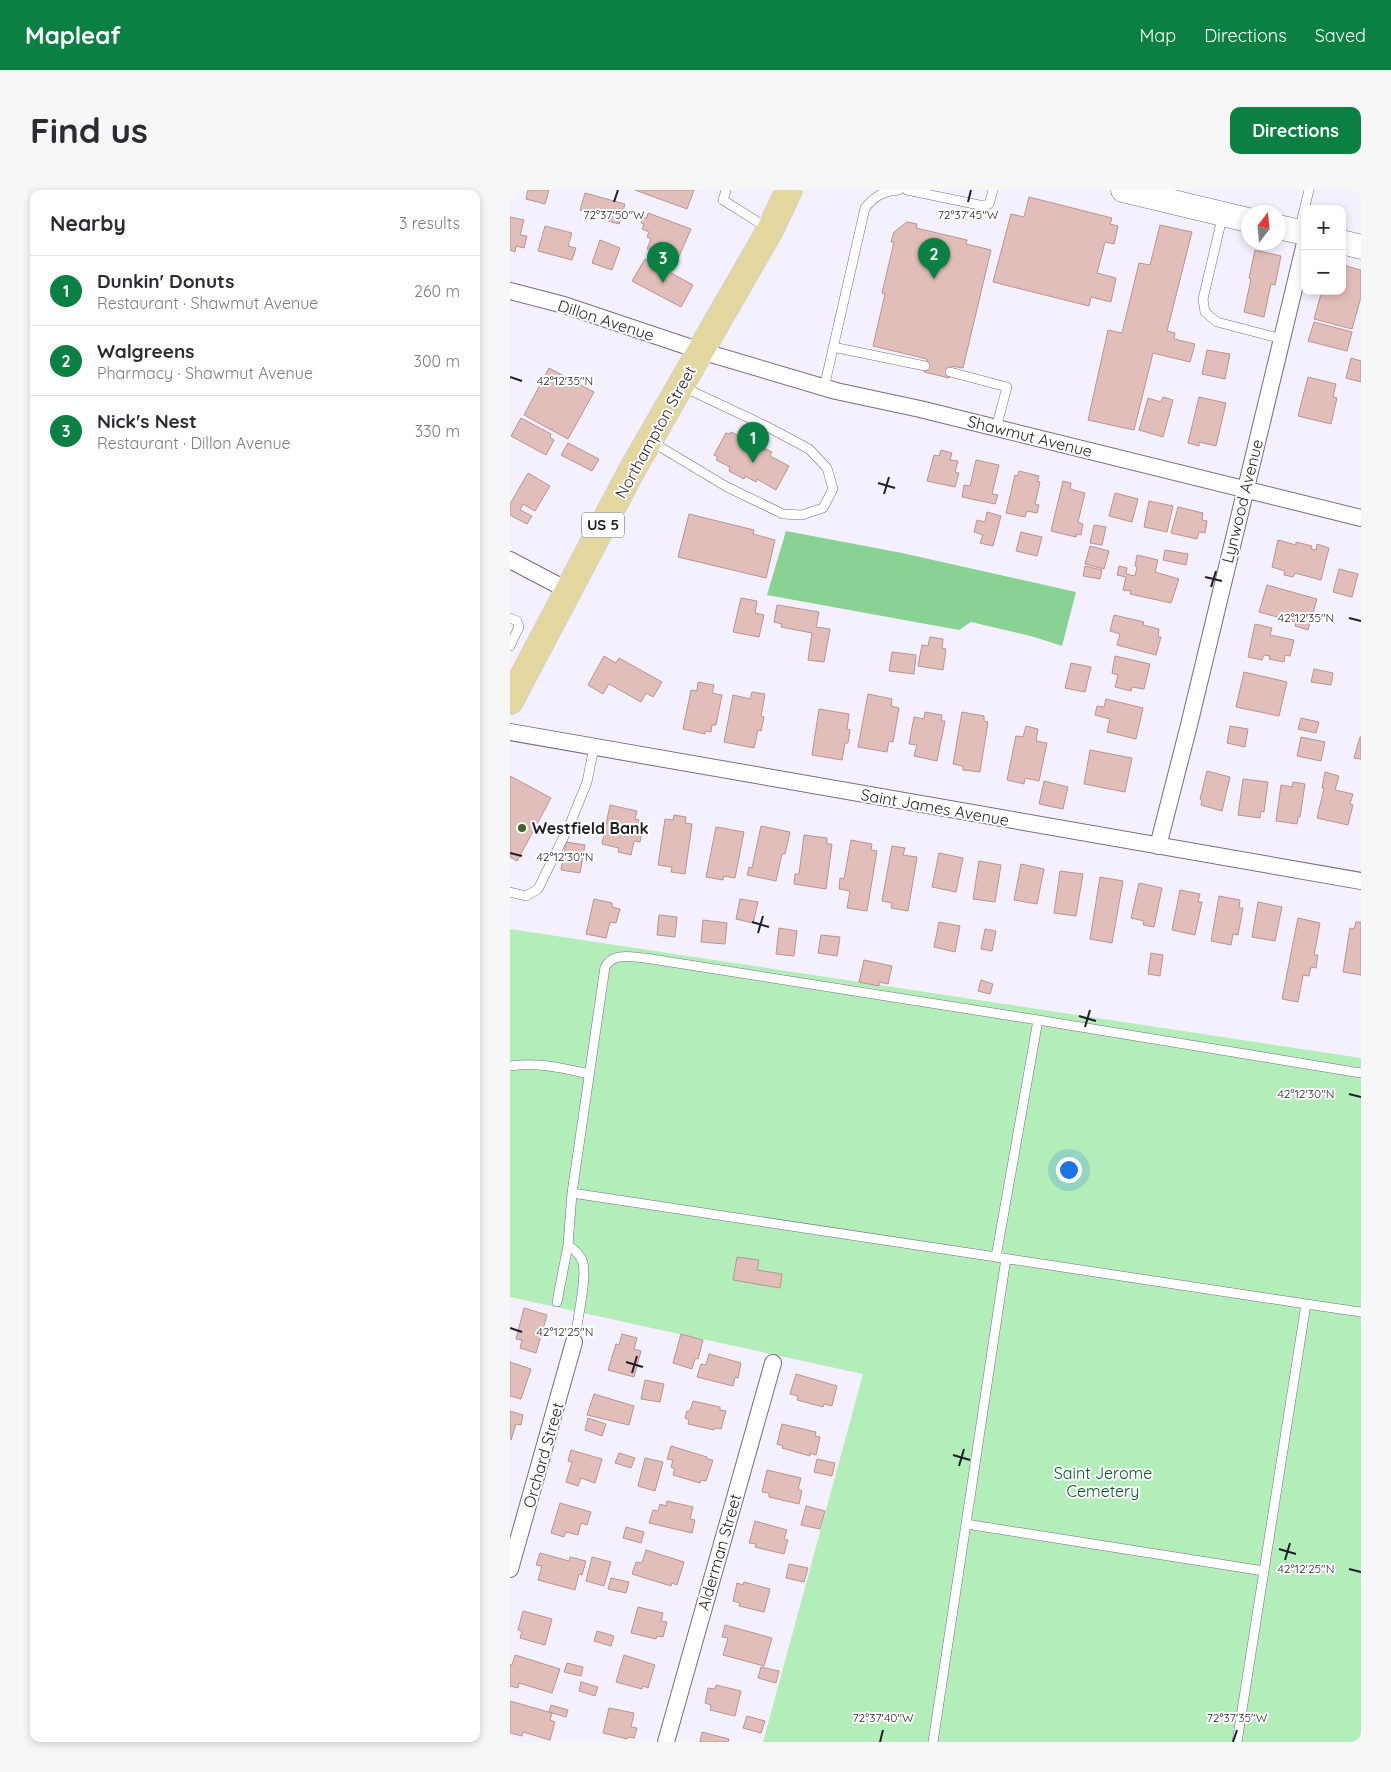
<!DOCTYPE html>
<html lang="en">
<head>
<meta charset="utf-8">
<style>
  :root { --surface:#fff; --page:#f7f7f7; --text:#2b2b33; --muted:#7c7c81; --line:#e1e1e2; --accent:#0b8043 }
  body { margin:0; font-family:Quicksand,sans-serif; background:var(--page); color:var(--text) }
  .controls { position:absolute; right:15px; top:15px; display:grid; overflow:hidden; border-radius:10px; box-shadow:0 2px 8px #0003 }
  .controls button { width:45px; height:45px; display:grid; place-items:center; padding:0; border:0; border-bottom:1px solid var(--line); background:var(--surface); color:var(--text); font:25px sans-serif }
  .compass { position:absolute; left:731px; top:15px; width:45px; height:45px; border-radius:50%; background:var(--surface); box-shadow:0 2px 8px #0003; rotate:16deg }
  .you { position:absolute; left:558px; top:979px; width:18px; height:18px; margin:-12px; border:4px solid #fff; border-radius:50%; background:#1a73e8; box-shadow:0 0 0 8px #1a73e833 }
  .badge { display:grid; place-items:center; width:32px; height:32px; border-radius:50%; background:var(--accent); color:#fff; font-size:16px; font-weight:700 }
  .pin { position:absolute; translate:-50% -41px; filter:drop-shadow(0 1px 2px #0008) }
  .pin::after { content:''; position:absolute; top:26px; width:18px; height:15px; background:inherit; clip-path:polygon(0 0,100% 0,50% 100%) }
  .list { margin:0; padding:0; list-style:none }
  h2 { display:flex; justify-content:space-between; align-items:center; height:65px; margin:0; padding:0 20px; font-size:21px }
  h2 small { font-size:16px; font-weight:400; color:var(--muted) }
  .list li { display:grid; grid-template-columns:32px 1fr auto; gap:15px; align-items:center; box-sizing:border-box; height:70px; padding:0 20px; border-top:1px solid var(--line) }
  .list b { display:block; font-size:19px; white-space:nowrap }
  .list p { margin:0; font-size:16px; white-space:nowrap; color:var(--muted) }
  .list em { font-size:16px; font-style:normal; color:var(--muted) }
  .map { position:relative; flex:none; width:851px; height:1552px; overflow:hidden; border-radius:10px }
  header { display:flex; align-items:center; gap:30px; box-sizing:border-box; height:70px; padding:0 25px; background:var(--accent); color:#fff }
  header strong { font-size:24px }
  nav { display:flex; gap:28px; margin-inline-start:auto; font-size:18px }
  .intro { display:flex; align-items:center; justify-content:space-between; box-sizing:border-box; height:120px; padding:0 30px }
  h1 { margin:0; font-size:35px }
  .button { padding:12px 22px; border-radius:10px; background:var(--accent); color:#fff; font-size:18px; font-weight:700 }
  main { display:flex; gap:30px; padding:0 30px }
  aside { flex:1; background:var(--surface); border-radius:10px; box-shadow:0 2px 8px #0003 }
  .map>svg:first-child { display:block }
  .green { fill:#b3edb9 }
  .forest { fill:#8ad293 }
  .building { fill:#e2beba; stroke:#b79490 }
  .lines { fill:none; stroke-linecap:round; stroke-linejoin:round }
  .service-casing { stroke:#766c86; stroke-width:10 }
  .minor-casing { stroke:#766c86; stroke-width:18 }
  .secondary-casing { stroke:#766c86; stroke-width:25 }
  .primary-casing { stroke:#d3d2d4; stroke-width:28 }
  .service { stroke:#fff; stroke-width:9 }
  .minor { stroke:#fff; stroke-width:16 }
  .secondary { stroke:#fff; stroke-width:24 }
  .primary { stroke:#e3d69f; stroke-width:26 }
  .ticks { fill:none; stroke:#221e29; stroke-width:2 }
  .poi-dot { fill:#3f6824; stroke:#fff; stroke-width:2 }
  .labels { text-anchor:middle; stroke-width:4; stroke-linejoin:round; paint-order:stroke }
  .shield { fill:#fff; stroke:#646269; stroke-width:1 }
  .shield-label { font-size:15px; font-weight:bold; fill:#221e29 }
  .street-label { font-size:16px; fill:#221e29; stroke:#fff }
  .poi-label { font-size:16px; font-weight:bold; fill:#221e29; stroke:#fff; text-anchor:start }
  .park-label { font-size:16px; fill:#01551d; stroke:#fff }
  .ticks-label { font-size:12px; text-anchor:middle; fill:#221e29; stroke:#fff; stroke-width:4; stroke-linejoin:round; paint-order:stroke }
</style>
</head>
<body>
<header>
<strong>Mapleaf</strong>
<nav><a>Map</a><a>Directions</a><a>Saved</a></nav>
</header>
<div class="intro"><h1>Find us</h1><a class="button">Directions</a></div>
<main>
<aside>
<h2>Nearby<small>3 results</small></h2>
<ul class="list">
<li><span class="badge">1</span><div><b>Dunkin' Donuts</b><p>Restaurant · Shawmut Avenue</p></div><em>260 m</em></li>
<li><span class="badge">2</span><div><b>Walgreens</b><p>Pharmacy · Shawmut Avenue</p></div><em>300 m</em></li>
<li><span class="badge">3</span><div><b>Nick's Nest</b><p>Restaurant · Dillon Avenue</p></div><em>330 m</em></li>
</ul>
</aside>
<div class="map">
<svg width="851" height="1552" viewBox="0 0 851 1552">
  <rect width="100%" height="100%" fill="#f5f0fd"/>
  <path class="green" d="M0,739L851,868V1552H253L353,1184L0,1107Z"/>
  <path class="forest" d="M276,341L392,363L566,402L552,456L521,446L461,432L449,440L257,405Z"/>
  <path class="building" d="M18,0H39L35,14L16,9Z
    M125,0H184L177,19Z
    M75,3L115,14L109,34L98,31L99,27L70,20Z
    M519,7L602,28L600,34L608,36L604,54L595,52L587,83L606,88L601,112L581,107L579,116L483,92L501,24L514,27Z
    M138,23L181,39L167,71L137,59L141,49L137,47L139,42L132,39L134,34L131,33L133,27L137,28Z
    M0,27L14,30L10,45L17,46L14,58L6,56L5,62L0,60Z
    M397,32L407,34L406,38L457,50L456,54L481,60L453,178L441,176L439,188L414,182L417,169L363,156L375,104L372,103L384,52H381L384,42Z
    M650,35L682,42L657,141L665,143L664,149L685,154L680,172L643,163L624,240L578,230L598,140L612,143L629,73L640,75Z
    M35,36L62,43L58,56L66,58L62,70L28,61Z
    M90,50L110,58L102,80L82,73Z
    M745,60L771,66L765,95L761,94L754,127L734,122L741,89L739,88Z
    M135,69L183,95L171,117L122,91Z
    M832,75L851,80V107L842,139L804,129L811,104L806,103L807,101H832Z
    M804,132L842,142L837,161L798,151Z
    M697,160L720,164L715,189L692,184Z
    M841,168L851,171V192L836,188Z
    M39,178L84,202L58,249L14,225Z
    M798,187L826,194L823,207L827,208L821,234L788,226Z
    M653,207L663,210L653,247L629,240L638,208L651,212Z
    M689,207L716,213L706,256L689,252V256L678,253Z
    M11,228L41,244L40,247L44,250L36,265L1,246Z
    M221,242L262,262L260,266L279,276L266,300L247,289L246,292L235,286L234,289L219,281L220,277L206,270L208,267L204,265L216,243L220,244Z
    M58,253L89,269L82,281L51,265Z
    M431,260L442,263L440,270L448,271L445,282L449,283L445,297L417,291L424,265L429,266Z
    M466,270L489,275L482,304L488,305L485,314L452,307L454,295L460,296Z
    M509,281L529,286L527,291L530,292L525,314L529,315L527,323L517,321L515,327L496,323L505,285L508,286Z
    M18,283L40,296L25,321L13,314L10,320L22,326L17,334L0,325V314Z
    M553,291L561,293L560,299L575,303L568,332L573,334L571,345L567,344L566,347L541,341Z
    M605,303L628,309L622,332L599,326Z
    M639,311L663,316L657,342L634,337Z
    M668,317L693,323L692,330L697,331L695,343L689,342L687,349L661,343Z
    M477,322L491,326L483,356L470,353L473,345L464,342L467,330L475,332Z
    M179,324L244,340L243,344L265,350L256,388L168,367Z
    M584,335L596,337L592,355L580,353Z
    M511,342L532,347L527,366L506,361Z
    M768,350L786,355V352L802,356L801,359L806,360L807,354L819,358L811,390L785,383L783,387L774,385L775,381L762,377Z
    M580,356L599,361L594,379L575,374Z
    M655,360L678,364L676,375L653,370Z
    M627,365L648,370L645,382L669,389L661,413L620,404L621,401L613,400L616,387L607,385L609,376L617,378L616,384L625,386L627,377L625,376Z
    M575,376L592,380L590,389L573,386Z
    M829,379L848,384L842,407L823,402Z
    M757,395L807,409L798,440L785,436L786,432L749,422Z
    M231,408L247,411L245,423L254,425L249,447L223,442Z
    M267,415L309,422L306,437L320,439L314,472L298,470L302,443L271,437L272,434L264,432Z
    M604,425L634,432L633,435L649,439L648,447H651L646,465L607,455L610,444L600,441Z
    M745,434L762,438L760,445L784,450L780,466L775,465L774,472L759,469L760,466L754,465L752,470L738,467Z
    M420,447L433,449L432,458L436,459L433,480L408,476L412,455L418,456Z
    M382,462L406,465L404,484L379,481Z
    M94,466L106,473L109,468L152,492L143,507L136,503L131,512L99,494L93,504L78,495Z
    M605,466L640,474L634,499L622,497L621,501L605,497L608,485L602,483Z
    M561,473L581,477L575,502L555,498Z
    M804,479L823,483L821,495L801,492Z
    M734,482L777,492L769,526L726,517Z
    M188,492L204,495L202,503L212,505L206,535H202L201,542L195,541V544L173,539L181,500L187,501Z
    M242,502L255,504L251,526L254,527L251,541L248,540L244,558L214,552L223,505L240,509Z
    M358,504L382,509L381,516L389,518L383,552L379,551L377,562L348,557Z
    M596,509L633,518L626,549L597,542L600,529L585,525L587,516L594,517Z
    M309,519L339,524L337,539L340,540L338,553H335L332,570L302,565Z
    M415,522L432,525L431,531H435L427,571L404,566L407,555L399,554L404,527L414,529Z
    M452,522L474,526V531L478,532L470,582L453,580V576L443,574Z
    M791,528L809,532L806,543L788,539Z
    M516,536L528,539L526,551L537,553L529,591L515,588L514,594L497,590L506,546L513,547Z
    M720,536L738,539L735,557L717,553Z
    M791,547L815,552L811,571L787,566Z
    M850,547H851V569L844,568Z
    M580,560L622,568L615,602L574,594Z
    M697,581L720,587L712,621L691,615L692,610L690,609Z
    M815,582L829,586L825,600L843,604L840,614L843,615L838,635L807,628L814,598H812Z
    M0,586L41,608L7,671L0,667Z
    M733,589L758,592L754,622L751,621L750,628L728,625Z
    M534,591L558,597L553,619L529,614Z
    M783,592L795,594L790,627H788L787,634L766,631L771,595L782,597Z
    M100,615L127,621L125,629L129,630L126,642L132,643L130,652L124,651L121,665L108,662L109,658L92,654Z
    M164,625L176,627L175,633L182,634L175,684L161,682L162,677L148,675L155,629L163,630Z
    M251,636L280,642L275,664H272L266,691L237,685L239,677L242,678Z
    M206,637L234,642L225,688L214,686L213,690L196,687Z
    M294,645L317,648V654H322L316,699L284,694L285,684H289Z
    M341,650L362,654L361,660L367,661L357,721L337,718L340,701L329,699L330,688L334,689Z
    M56,652L75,655L70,683L51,680Z
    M382,656L395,658L393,665L407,667L398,721L381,718L382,713L372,711Z
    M429,663L453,668L446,702L422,697Z
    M469,671L491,675L485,712L463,709Z
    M511,674L534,679L527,714L504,710Z
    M550,681L573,684L566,726L544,723Z
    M590,687L613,691L602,753L580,749Z
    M629,693L652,698L644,737L633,735L634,731L621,728Z
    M670,700L690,704L688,712H692L685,745L662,740Z
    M709,706L730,710L729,718H733L728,745L723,744L721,755L701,751Z
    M84,709L102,713V717L110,719L106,733L100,732L96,748L76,744Z
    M230,709L248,712L243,733L226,729Z
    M748,712L772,717L765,751L742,747Z
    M149,725L167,727L165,747L147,745Z
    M788,728L810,733L804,765H808L806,778L801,777L799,786L793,785L788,812L772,809Z
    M193,730L217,733L215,754L191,752Z
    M429,732L450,736L445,762L424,757Z
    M846,732H851V785L833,782L840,738L844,739Z
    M269,738L287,741L284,766L266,764Z
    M475,739L486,741L482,761L471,759Z
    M311,745L330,747L327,766L308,763Z
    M641,763L653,765L650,786L638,784Z
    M354,770L382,776L378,794L369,792V796L349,792Z
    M471,790L483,794L480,804L468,801Z
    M227,1067L249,1070L247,1080L272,1084L270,1098L223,1090Z
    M14,1118L37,1125L26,1163L10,1158L12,1150L6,1149Z
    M112,1144L127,1148L124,1159L131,1161L124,1187L98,1180L106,1154L109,1155Z
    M171,1144L193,1150L188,1169L185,1168L182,1179L163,1173Z
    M199,1164L231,1173L228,1188L225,1187L223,1196L187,1187L191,1174L196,1175Z
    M0,1172L21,1179L11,1209L0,1206Z
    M286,1184L327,1196L322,1216L314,1214L313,1217L287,1210L288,1206L280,1204Z
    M135,1190L154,1194L150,1212L131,1209Z
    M84,1204L124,1216L119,1235L77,1225Z
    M183,1211L210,1217V1220L216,1221L211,1239L205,1238L204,1240L178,1234L179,1230L175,1228L177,1221H180Z
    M0,1221L13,1225L11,1235L6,1234L1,1250Z
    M78,1228L96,1234L92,1246L75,1240Z
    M272,1234L306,1242L305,1246L310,1247L306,1265L300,1263V1266L272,1258L273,1256L267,1254Z
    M161,1256L197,1267V1269L203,1270L196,1291L191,1290L190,1293L163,1285L165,1279L161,1277L163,1270L157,1269Z
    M61,1260L92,1269L85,1293L71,1288L68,1296L56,1292L62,1272L58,1271Z
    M109,1263L125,1268L121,1278L105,1273Z
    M135,1268L153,1272L145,1301L128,1296Z
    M307,1269L325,1273L322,1286L304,1282Z
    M257,1280L291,1288L288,1299L292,1301L289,1314L259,1307V1303L252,1302Z
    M157,1311L183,1317L180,1329L185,1330L182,1343L139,1333L143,1320L148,1321L150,1314L156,1316Z
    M50,1313L81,1322L77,1335L71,1333L68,1345L56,1342L54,1347L41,1343Z
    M296,1316L315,1321L310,1339L291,1335Z
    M245,1331L277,1340L274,1349L278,1350L274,1364L245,1357L246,1354L239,1353Z
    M116,1337L134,1342L131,1353L113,1348Z
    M136,1360L174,1372L167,1395L162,1393L161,1396L122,1384L126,1372L132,1373Z
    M30,1363L59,1371L60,1367L76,1371L72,1385L69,1384L65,1400L28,1390L32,1376L26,1375Z
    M82,1367L101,1372L94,1396L76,1391Z
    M279,1374L298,1378L294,1392L276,1388Z
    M101,1388L119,1392L116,1403L98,1399Z
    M234,1392L260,1399L254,1422L229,1416L230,1413L223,1411L227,1393L233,1395Z
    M128,1417L153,1423L151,1431L157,1432L153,1447L147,1446L146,1449L121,1443Z
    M13,1421L42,1429L35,1455L10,1448L12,1441L8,1440Z
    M215,1435L262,1448L254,1476L213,1465L218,1448L212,1447Z
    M87,1441L104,1446L101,1456L84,1451Z
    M5,1465L50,1479L42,1503L9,1493L8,1498L0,1496V1474L2,1475Z
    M114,1465L145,1475L138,1498L133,1496L132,1499L106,1492Z
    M57,1473L73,1477L71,1486L54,1482Z
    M251,1477L269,1481L266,1493L248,1488Z
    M71,1492L88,1497L85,1506L69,1501Z
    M206,1495L231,1501L225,1526L200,1520L201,1515L195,1513L198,1498L205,1499Z
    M0,1511L42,1523L40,1530L45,1532L40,1550L13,1542L12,1546L0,1543Z
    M41,1515L58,1520L56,1527L39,1522Z
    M99,1518L124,1523L121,1537L127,1538L124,1548L118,1547L117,1549L93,1543Z
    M237,1526L255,1531L251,1543L233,1538Z
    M192,1542L219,1549L218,1552H190Z"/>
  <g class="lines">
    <g class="service-casing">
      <path id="service" d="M216,0L213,10L259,39
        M397,0L474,16L479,14L483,0
        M713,24L693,109L695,122L707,132L772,149
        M789,41L799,0
        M323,157L415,176
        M440,182L497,197L486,238
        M314,198L355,18C365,6 373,1 389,0
        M142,252L217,297L273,324L292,325L313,318L323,299L317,278L299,259L256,236L173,197
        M0,428L7,431L9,437L0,456
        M0,702L16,706L28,699L60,634L77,592L84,557
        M528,830L851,883
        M0,876C27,872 52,878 79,884
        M62,1003L486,1067L528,830L135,768C122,767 103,762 95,777L62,1003L58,1055C65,1060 71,1065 73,1073C77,1089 67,1133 64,1152
        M486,1067L796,1114
        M47,1112L58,1055
        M456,1334L496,1068
        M423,1552L456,1334L754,1381
        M727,1552L796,1114L851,1122"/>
    </g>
    <g class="minor-casing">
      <path id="minor" d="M0,101L54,115L191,161L326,201L410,219L851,328
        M0,370L59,401
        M0,542L851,691
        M648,656L679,535L795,53
        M0,1379L64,1152
        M156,1552L263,1173"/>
    </g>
    <g class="secondary-casing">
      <path id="secondary" d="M613,0L738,30
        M768,37L795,43
        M832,52L851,57"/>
    </g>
    <g class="primary-casing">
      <path id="primary" d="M0,511L122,280L260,40L279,0"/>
    </g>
    <use href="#service" class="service"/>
    <use href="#minor" class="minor"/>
    <use href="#secondary" class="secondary"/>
    <use href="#primary" class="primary"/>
  </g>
  <path class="ticks" d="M104,12L108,0M458,12L461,0M0,187L12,191M368,293L385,298M374,304L379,287M695,387L712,391M701,397L706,381M839,428L851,431M0,663L12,666M242,732L259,737M248,743L253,726M569,826L586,831M575,837L580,820M839,904L851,907M0,1138L12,1142M116,1172L133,1177M122,1183L127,1166M443,1265L460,1270M449,1276L454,1259M769,1359L786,1364M775,1370L780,1353M839,1379L851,1382M370,1552L373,1540M723,1552L727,1540"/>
  <circle class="poi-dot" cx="12" cy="638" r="5"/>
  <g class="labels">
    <rect class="shield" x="72" y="322.5" width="42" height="25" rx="4"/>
    <g class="shield-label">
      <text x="93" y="340">US 5</text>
    </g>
    <g class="street-label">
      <text transform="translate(96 130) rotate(18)" y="6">Dillon Avenue</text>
      <text transform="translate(145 242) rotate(-61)" y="6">Northampton Street</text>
      <text transform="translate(520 246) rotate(14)" y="6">Shawmut Avenue</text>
      <text transform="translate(732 311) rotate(-76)" y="6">Lynwood Avenue</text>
      <text transform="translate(425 617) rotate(10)" y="6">Saint James Avenue</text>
      <text transform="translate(33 1265) rotate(-74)" y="6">Orchard Street</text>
      <text transform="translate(209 1362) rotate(-74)" y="6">Alderman Street</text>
    </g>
    <g class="poi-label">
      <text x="22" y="644">Westfield Bank</text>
    </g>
    <g class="park-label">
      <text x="593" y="1289">Saint Jerome<tspan x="593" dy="18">Cemetery</tspan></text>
    </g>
  </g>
  <g class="ticks-label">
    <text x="104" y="29">72°37'50"W</text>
    <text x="458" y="29">72°37'45"W</text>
    <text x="55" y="195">42°12'35"N</text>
    <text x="796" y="432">42°12'35"N</text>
    <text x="55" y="671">42°12'30"N</text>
    <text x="796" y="908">42°12'30"N</text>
    <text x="55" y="1146">42°12'25"N</text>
    <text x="796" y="1383">42°12'25"N</text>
    <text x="373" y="1532">72°37'40"W</text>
    <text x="727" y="1532">72°37'35"W</text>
  </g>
</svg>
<div class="controls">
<button>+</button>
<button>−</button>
</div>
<svg class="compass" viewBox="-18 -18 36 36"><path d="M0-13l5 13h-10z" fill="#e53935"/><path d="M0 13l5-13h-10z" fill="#7c7c81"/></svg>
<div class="you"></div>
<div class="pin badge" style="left:243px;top:273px">1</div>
<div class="pin badge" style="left:424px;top:89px">2</div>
<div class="pin badge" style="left:153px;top:93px">3</div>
</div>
</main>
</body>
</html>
